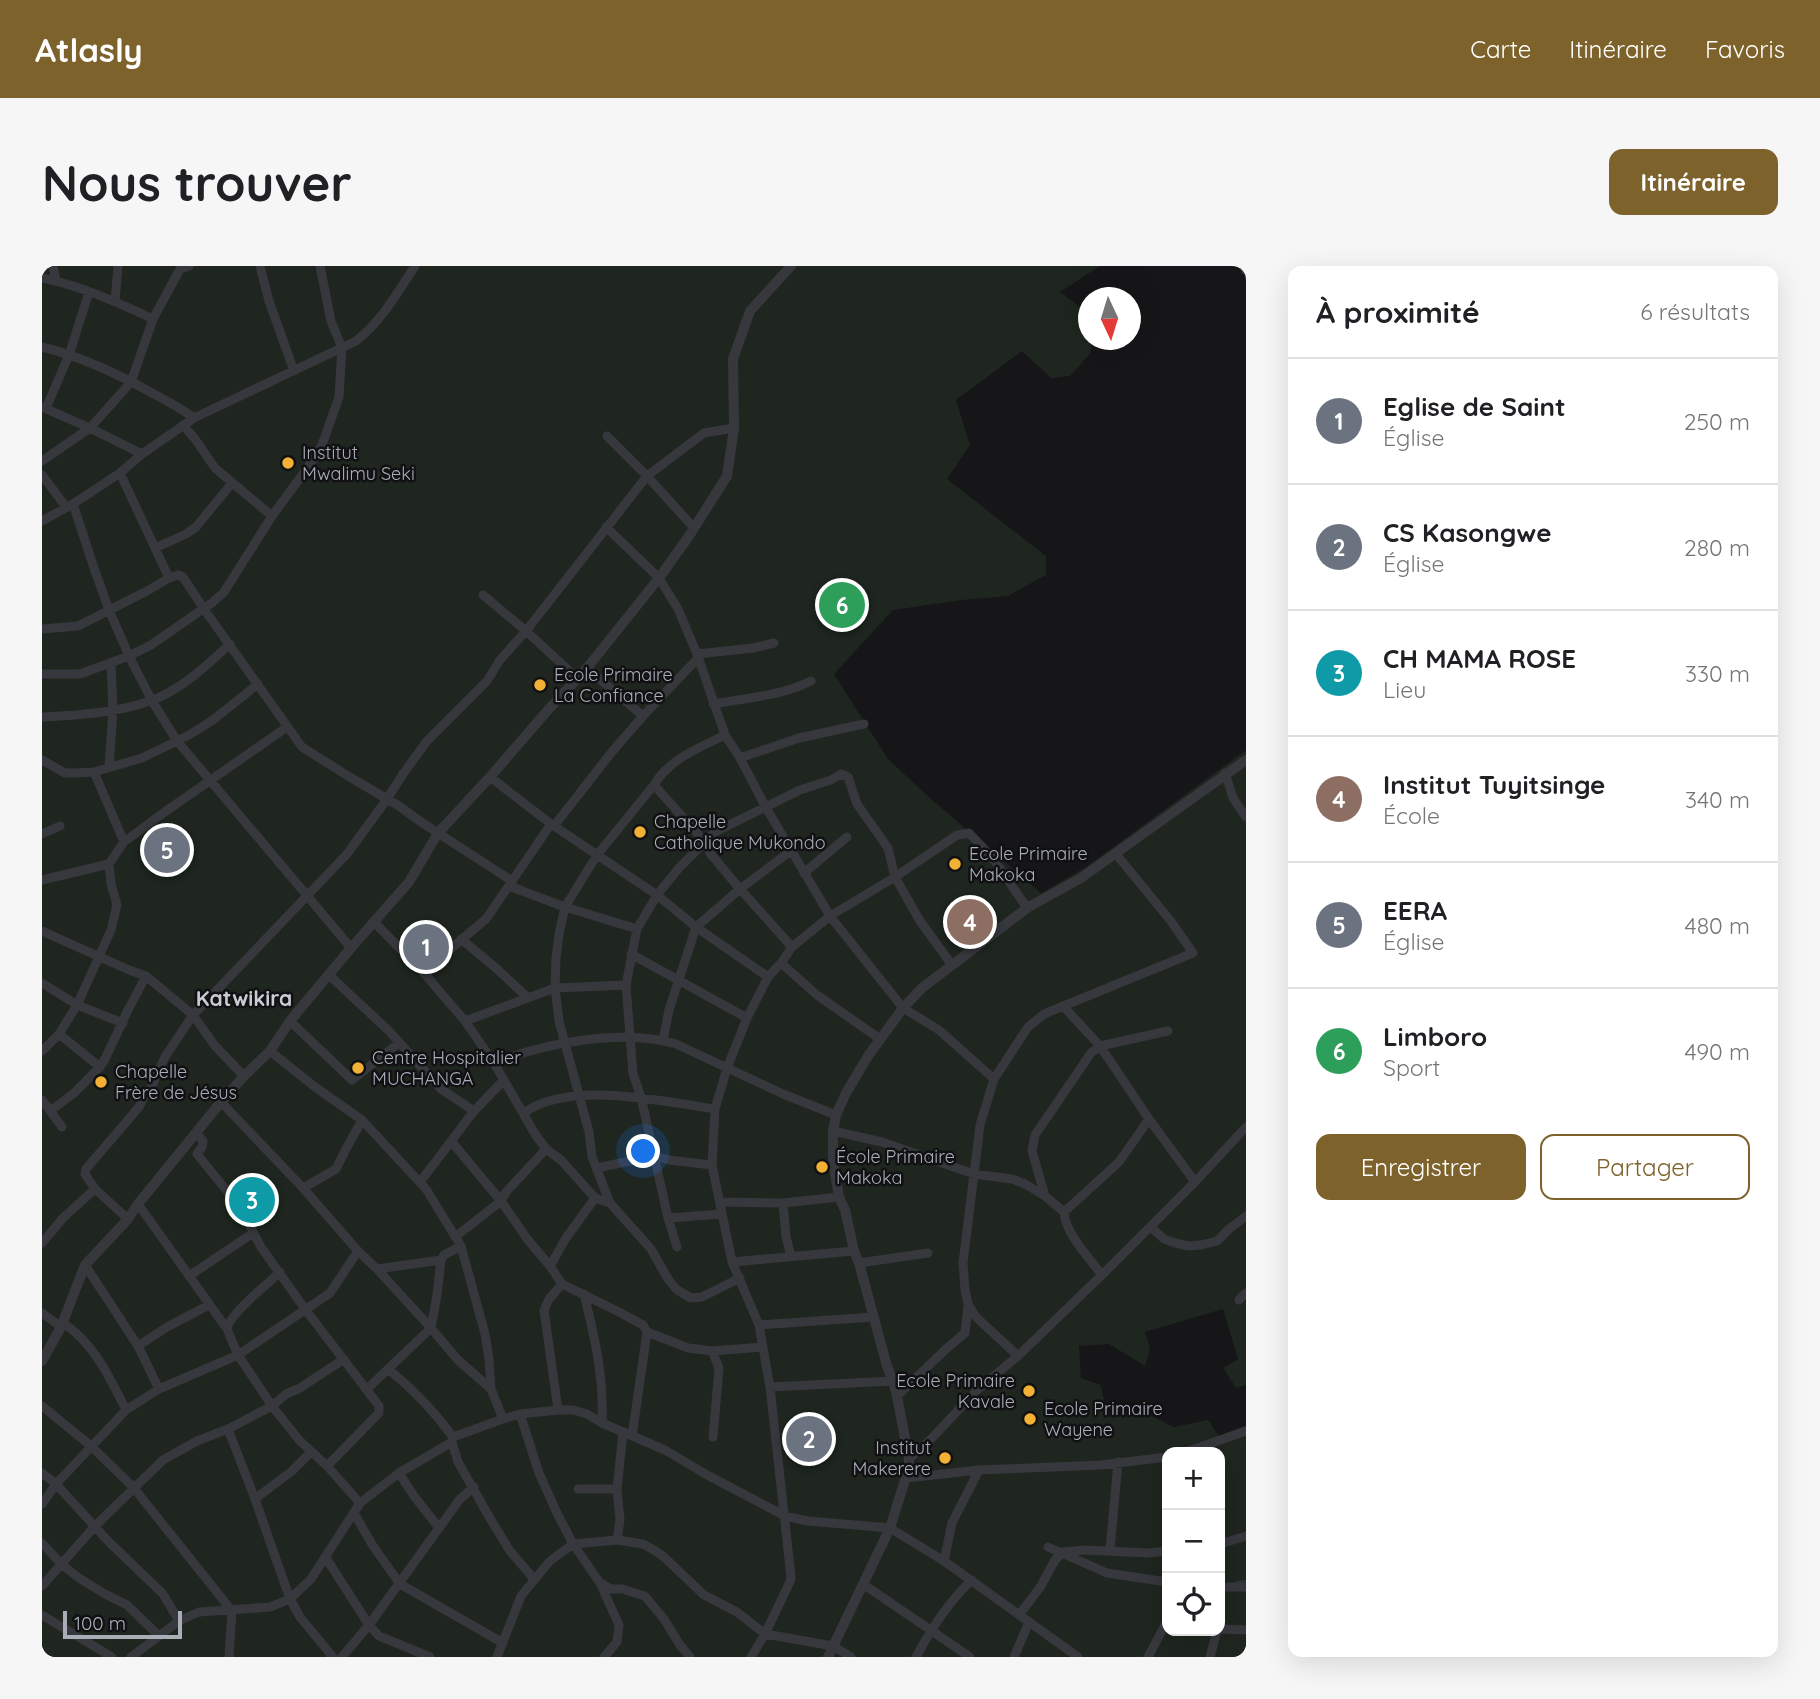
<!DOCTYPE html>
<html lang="fr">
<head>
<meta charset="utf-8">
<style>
  :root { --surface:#fff; --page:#f6f6f6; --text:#202124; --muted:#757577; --line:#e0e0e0; --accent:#7e622b }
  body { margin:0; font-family:Quicksand,sans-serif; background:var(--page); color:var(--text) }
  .controls { position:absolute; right:21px; bottom:21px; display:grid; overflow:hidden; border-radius:14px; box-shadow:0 7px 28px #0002 }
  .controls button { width:63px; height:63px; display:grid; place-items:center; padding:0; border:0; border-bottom:2px solid var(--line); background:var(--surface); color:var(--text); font:35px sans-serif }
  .compass { position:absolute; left:1036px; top:21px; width:63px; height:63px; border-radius:50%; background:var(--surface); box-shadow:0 7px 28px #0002; rotate:176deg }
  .scale { position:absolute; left:21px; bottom:18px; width:119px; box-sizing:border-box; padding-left:7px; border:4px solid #a8adb8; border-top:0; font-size:19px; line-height:24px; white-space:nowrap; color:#a8adb8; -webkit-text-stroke:5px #111113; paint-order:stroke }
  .you { position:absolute; left:602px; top:886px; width:24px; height:24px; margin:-18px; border:5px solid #fff; border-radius:50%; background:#1a73e8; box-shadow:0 0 0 10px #1a73e833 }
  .badge { display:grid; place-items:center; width:46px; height:46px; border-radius:50%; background:var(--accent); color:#fff; font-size:23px; font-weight:700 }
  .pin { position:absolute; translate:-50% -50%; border:4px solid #fff; box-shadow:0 2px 7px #0006 }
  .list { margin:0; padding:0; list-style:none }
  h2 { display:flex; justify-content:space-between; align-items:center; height:91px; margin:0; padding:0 28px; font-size:30px }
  h2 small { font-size:23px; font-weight:400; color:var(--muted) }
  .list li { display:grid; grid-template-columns:46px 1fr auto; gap:21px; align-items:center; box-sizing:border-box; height:126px; padding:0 28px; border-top:2px solid var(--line) }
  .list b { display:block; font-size:26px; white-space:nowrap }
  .list p { margin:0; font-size:23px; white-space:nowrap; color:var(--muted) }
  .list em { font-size:23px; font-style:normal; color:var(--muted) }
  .actions { display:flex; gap:14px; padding:21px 28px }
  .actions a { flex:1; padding:16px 0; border:2px solid var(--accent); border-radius:14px; text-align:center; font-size:24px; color:var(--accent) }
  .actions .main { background:var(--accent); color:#fff }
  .icon { flex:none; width:38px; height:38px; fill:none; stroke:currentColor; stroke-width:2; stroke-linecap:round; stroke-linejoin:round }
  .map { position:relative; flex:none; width:1204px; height:1391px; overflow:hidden; border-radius:14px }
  header { display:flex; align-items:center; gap:42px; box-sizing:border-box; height:98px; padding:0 35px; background:var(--accent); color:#fff }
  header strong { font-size:33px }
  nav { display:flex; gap:38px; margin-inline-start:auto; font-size:24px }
  .intro { display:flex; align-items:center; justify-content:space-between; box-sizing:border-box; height:168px; padding:0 42px }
  h1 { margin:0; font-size:49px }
  .button { padding:18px 32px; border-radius:14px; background:var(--accent); color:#fff; font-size:24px; font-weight:700 }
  main { display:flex; gap:42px; padding:0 42px }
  aside { flex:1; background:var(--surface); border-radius:14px; box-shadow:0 7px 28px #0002 }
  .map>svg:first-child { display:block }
  .green { fill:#1e261f; fill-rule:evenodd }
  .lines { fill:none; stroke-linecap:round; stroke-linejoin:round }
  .stream { stroke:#2c353c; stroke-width:2.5 }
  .minor { stroke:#37383d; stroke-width:9 }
  .tertiary { stroke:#37383d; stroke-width:10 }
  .poi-dot { fill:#f2b134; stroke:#111113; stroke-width:2.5 }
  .labels { text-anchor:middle; stroke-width:5; stroke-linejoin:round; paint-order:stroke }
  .poi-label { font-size:18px; fill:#a8adb8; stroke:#111113; text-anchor:start }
  .quarter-label { font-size:21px; font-weight:bold; fill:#c9ccd4; stroke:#111113 }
</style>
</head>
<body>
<header>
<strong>Atlasly</strong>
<nav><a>Carte</a><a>Itinéraire</a><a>Favoris</a></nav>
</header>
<div class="intro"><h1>Nous trouver</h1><a class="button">Itinéraire</a></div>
<main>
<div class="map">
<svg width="1204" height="1391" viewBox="0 0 1204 1391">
  <rect width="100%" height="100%" fill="#161618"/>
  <path class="green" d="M0,0H1058L1018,26L1046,47V74H1051L1048,88L1028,110L1009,112L980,85L914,134L928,179L905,213L1004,290V309L966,330L920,334L851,344L792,408L846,493L889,533L999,627L1044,601L1204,484V1119L1194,1122L1181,1102L1196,1093L1181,1043L1103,1066L1108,1083L1103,1100L1067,1078L1037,1080L1039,1112L1059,1119L1065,1151L1100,1145L1132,1161L1166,1154L1177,1170L1204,1159V1391H0ZM1125,1186H1178V1365H1125Z"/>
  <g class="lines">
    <path class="stream" d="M1195,1316L1204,1315"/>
    <path class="minor" d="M11,0L14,15
      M218,0L227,35L252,105
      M0,12C39,20 75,36 111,53
      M73,35L76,0
      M0,81C38,90 76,108 110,127C125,135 139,142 152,152
      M0,141L48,162L100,188
      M4,142L27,89L47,26
      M141,159L153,173L173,202L230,250
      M565,170L605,210L652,262
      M0,195L48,162L89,116L111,53L138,3L147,0
      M78,207L127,312
      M0,209L24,241
      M31,238L52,302L67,344L87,390L110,435L135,475L309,682
      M0,255L31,238L78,207L100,188L152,152L314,75C339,56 356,26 373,0
      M564,261L617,312L636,343L655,388L683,469L698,492L723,540L788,650L861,742L897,764L952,813L938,859L921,997L923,1024L926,1038L934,1051L976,1090
      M113,282L144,268L154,261L190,217
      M0,363L36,360L105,325L127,312L136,309L141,311L162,343L260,481L306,510L357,540L379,556L470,615
      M655,388L711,382L732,377
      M545,402L601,450
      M0,408H38L87,390L109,379L171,336L182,326L230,250L266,201L280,179L297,131L300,82L289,55L278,0
      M535,412L484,365L605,210L662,167L692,162
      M671,438C704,432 739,430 769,415
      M0,451C36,449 74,447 108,435C138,425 165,399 188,378
      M698,492L757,472L822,458
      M0,494L23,507H33L52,506L100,492L147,469L171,454L216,418
      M67,501L71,444L69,398
      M52,506L82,576
      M1183,507L1191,532L1204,551
      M448,511L509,558L615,629L654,661L726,711
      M612,519L662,575L668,587L698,623L750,681
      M512,560L569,487L601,450L656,392
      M0,568L18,560
      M762,607L805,571
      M0,614L67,598L82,576L117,550L245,461
      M467,620L523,641L595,663
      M332,656L381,706L423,755L452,797L493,868L504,883L519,894L553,932L568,937L609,983L626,1013L635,1024L649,1032L660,1031L698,1012
      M0,665L87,704L104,710L151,749L173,780L202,810
      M419,673L455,703L485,731
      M589,688L705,752
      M739,697L775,729L838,773
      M381,706L444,653L509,558
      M287,709L347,765L399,823L432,845
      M0,717L35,739L81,757
      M1021,740L1058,780L1107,853
      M248,755L310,814L357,777
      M423,755L513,722L584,719
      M17,768L58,801
      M621,774L627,744L654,661L698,623L750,584
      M0,785L17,768L35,739L69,664L75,639L69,618L67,598
      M228,785L273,821L320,854L384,923L419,980L443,1068L447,1093L449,1123
      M452,797C503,777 581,762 634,778L741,828L794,849
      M952,813L986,761L1002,748L1151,687L1128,654L1074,588
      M0,834L20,861
      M179,836L261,922L316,985L335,1003L389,1062L416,1094L449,1123L461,1153
      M8,845L31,828L58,801L63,793L86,744L104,710
      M482,847C526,814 622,835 673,843
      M791,865L840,876L932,908L970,913L983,918L1003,930L1022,946C1023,967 1048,993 1060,1009
      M154,867L161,875L160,881L155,888L198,941L219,981L263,1043L337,1140V1147L285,1200
      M409,875L459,935L486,974L508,1000L520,1018L575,1045L601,1059L605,1066L646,1082L670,1085L721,1081
      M555,902L611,890L627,894L670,899
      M378,916L432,845L462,814
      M261,922L294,903L304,883L320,854
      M1003,930L990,885L993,869L1049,787L1058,780L1126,765
      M679,936L741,937L797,931
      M568,937L550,891L547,866L517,755L513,722L514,692L517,668L523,641L555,589L612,519C627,493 657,482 683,469
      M741,937L744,971L749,990
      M96,938L185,1063L196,1089L230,1140L257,1174L285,1200L318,1237
      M1022,946L1077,896L1107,853L1153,916
      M626,952L680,948
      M86,953L53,923L43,908L44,903L97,841L102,831L109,822L123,791L151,749L305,588L345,533L361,508L385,475L445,415L458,394L484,365L441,329
      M1109,961L1122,973L1133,977L1147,980L1159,979L1175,975L1187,963L1204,950
      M413,971L459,935L464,926L504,883
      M0,977L21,952L53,923
      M635,981L626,952L599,831L591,808L584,719L595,663L615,629L637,602L673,566L758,524L789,514L799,508L806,511L815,538L846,582L853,611L878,655L910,699
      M690,996L812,985
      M817,997L886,987
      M43,999L96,1080L117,1123
      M508,1000L524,972L553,932
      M335,1003L399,994L402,989L419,980
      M147,1010L211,967
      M542,1028C553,1073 562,1110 560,1157
      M1197,1034L1204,1027
      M0,1047L19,1061
      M21,1057C52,1077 68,1112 84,1144
      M717,1059L831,1051
      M185,1063C188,1047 225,1019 238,1006
      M96,1080L125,1061L167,1039
      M670,1085L677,1102L671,1171
      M346,1103C371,1123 392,1145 411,1171
      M728,1121L851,1115
      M325,1123L389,1062L395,1029L399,994
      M855,1130L904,1083L923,1067L926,1040
      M0,1140L49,1180L91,1221L190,1345L187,1391
      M516,1144L502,1044L507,1033L520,1018
      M478,1148L497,1207L514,1245L531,1278L558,1317L577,1359L575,1376L562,1391
      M186,1163L213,1233L248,1333L258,1351L291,1391
      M590,1170L605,1066
      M410,1176L416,1196L449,1254L468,1285L492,1313
      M1144,1186L1204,1165
      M867,1193L891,1171L935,1124L976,1090L1065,1004L1153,916L1204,861
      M0,1207L14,1218L65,1274L121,1328L137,1355
      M357,1207L372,1230L397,1262
      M864,1212L937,1204L1059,1199L1125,1191
      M536,1223H575
      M213,1233L250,1205L269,1186
      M0,1238L14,1218L84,1144L117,1123L196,1089L288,1027L316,985
      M312,1247L331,1280L358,1318L461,1377
      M575,1274L601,1278L612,1284L622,1291L662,1329L695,1346L723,1368L791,1380L809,1391
      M0,1277L19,1298L37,1312L63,1328L85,1339L117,1370
      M1178,1278L1204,1270
      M1006,1281L1065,1307L1125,1316
      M1068,1284L1076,1196
      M284,1292L327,1359L337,1370L388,1391
      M902,1295L910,1257L937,1204
      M558,1317L569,1323H580L603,1330L622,1353L638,1379L648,1391
      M821,1318L928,1391
      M0,1320L53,1260L121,1194L155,1175L186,1163L230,1140L244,1128L258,1122L302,1093
      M1178,1321H1204
      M0,1349L70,1391
      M977,1349L999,1320L1013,1294L1021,1286L1043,1284L1106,1287L1125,1285
      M1178,1363L1204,1364
      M89,1391L137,1355L157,1346L228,1341L248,1333L269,1313L318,1237L357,1207L410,1176L411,1171L461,1153L478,1148L516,1144H531L545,1148L560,1157L623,1184L667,1210L743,1250L766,1255L848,1262L902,1295L1036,1391
      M300,1391L327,1359L418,1233L432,1221
      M455,1391L479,1330L508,1295L531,1278L575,1274L578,1254L575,1223L581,1166
      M709,1391L723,1368L745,1322L749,1313L748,1302L728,1121L717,1059L690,996L670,899L673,843L685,802L705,752L726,711L739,697L750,681L788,650L853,611L915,569L927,567L950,591L985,642
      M874,1391C889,1363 906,1336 930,1314
      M972,1391L987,1356
      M1106,1391L1125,1355
      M1168,1391L1175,1365"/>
    <path class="tertiary" d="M1202,0L1204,4
      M0,1095L19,1061L43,999L86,953L96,938L179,836L202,810L228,785L248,755L309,682L367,616L396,567L448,511L506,444L545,402L617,312L647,270L685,210L692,162L691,93L708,45L749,0
      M786,1391L848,1262L867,1201V1193L855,1130L851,1115L845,1100L817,997L812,985L803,944L797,931L791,895V865L794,849L804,827L826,790L861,742L880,722L985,642L1039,612L1204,494"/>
  </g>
  <g class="poi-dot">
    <circle cx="246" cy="197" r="7"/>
    <circle cx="498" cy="419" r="7"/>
    <circle cx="598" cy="566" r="7"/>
    <circle cx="913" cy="598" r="7"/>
    <circle cx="316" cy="802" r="7"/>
    <circle cx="59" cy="816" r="7"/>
    <circle cx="780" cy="901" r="7"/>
    <circle cx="987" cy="1125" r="7"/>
    <circle cx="988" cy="1153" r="7"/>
    <circle cx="903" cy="1192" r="7"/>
  </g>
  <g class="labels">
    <g class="poi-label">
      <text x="260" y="193">Institut<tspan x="260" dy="21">Mwalimu Seki</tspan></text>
      <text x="512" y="415">Ecole Primaire<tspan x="512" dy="21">La Confiance</tspan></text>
      <text x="612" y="562">Chapelle<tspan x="612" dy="21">Catholique Mukondo</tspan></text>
      <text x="927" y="594">Ecole Primaire<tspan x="927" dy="21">Makoka</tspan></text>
      <text x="330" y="798">Centre Hospitalier<tspan x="330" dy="21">MUCHANGA</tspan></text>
      <text x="73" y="812">Chapelle<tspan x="73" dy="21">Frère de Jésus</tspan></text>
      <text x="794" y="897">École Primaire<tspan x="794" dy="21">Makoka</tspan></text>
      <text x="973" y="1121" text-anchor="end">Ecole Primaire<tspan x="973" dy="21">Kavale</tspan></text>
      <text x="1002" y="1149">Ecole Primaire<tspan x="1002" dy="21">Wayene</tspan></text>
      <text x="889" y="1188" text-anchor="end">Institut<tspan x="889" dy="21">Makerere</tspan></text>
    </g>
    <g class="quarter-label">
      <text x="202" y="740">Katwikira</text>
    </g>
  </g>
</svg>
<div class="controls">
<button>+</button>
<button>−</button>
<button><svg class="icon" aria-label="locate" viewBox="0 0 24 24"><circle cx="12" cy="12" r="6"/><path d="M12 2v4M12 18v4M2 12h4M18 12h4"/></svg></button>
</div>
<svg class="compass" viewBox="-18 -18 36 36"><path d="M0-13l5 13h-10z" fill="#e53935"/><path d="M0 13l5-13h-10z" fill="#757577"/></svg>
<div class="scale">100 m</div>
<div class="you"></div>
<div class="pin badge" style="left:384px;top:681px;background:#6b7280">1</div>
<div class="pin badge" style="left:767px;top:1173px;background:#6b7280">2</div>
<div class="pin badge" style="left:210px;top:934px;background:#0f9aa8">3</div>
<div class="pin badge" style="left:928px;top:656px;background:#8d6e63">4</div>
<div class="pin badge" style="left:125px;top:584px;background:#6b7280">5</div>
<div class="pin badge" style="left:800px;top:339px;background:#2e9e5b">6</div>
</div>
<aside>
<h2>À proximité<small>6 résultats</small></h2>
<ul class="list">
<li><span class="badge" style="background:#6b7280">1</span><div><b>Eglise de Saint</b><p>Église</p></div><em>250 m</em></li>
<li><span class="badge" style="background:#6b7280">2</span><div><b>CS Kasongwe</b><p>Église</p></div><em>280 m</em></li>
<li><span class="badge" style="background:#0f9aa8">3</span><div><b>CH MAMA ROSE</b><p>Lieu</p></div><em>330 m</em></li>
<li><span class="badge" style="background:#8d6e63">4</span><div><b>Institut Tuyitsinge</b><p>École</p></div><em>340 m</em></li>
<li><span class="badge" style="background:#6b7280">5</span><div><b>EERA</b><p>Église</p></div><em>480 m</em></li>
<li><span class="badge" style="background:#2e9e5b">6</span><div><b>Limboro</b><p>Sport</p></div><em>490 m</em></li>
</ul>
<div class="actions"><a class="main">Enregistrer</a><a>Partager</a></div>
</aside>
</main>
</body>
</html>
